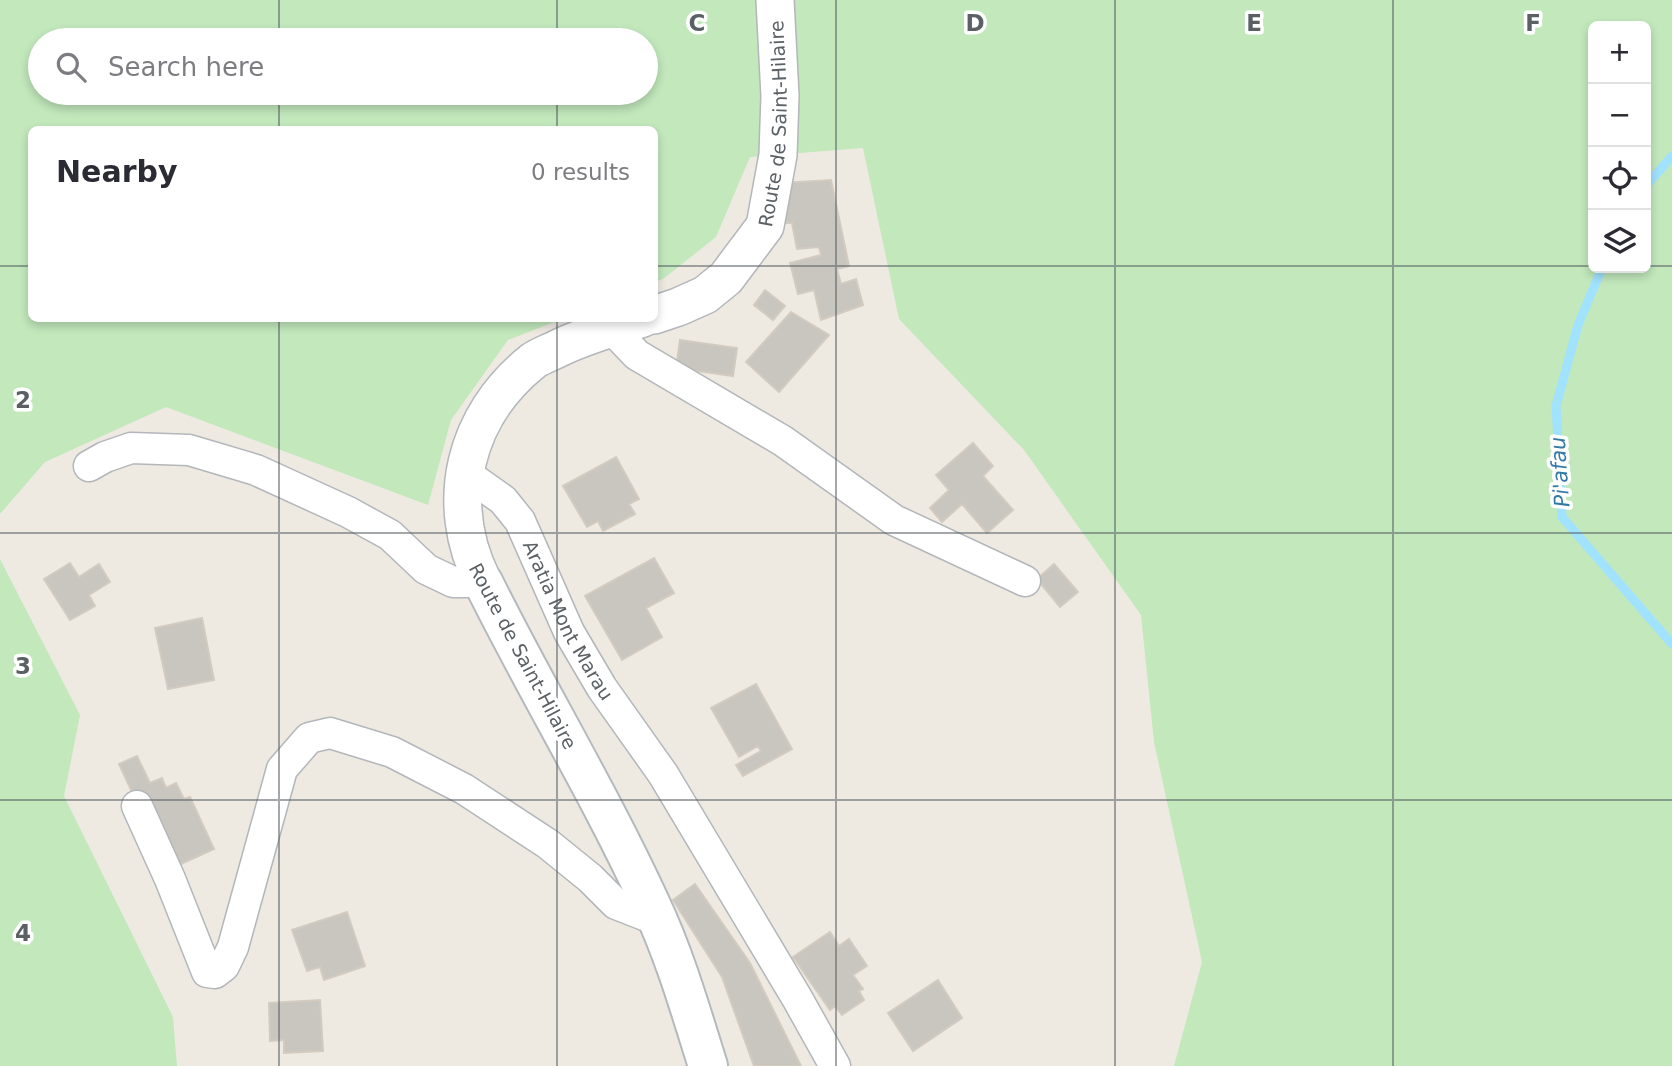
<!DOCTYPE html>
<html lang="en">
<head>
<meta charset="utf-8">
<style>
  :root { --surface:#fff; --page:#f2f2f3; --text:#2b2b33; --muted:#7c7c81; --line:#e1e1e2 }
  body { margin:0; font-family:"DejaVu Sans",sans-serif; background:var(--page); color:var(--text) }
  .controls { position:absolute; right:21px; top:21px; display:grid; overflow:hidden; border-radius:10px; box-shadow:0 4px 10px #0003 }
  .controls button { width:63px; height:63px; display:grid; place-items:center; padding:0; border:0; border-bottom:2px solid var(--line); background:var(--surface); color:var(--text); font:35px sans-serif }
  .list { margin:0; padding:0; list-style:none }
  h2 { display:flex; justify-content:space-between; align-items:center; height:91px; margin:0; padding:0 28px; font-size:30px }
  h2 small { font-size:23px; font-weight:400; color:var(--muted) }
  .icon { flex:none; width:38px; height:38px; fill:none; stroke:currentColor; stroke-width:2; stroke-linecap:round; stroke-linejoin:round }
  .map { position:relative; flex:none; width:1672px; height:1066px; overflow:hidden }
  .search { position:absolute; background:var(--surface); box-shadow:0 4px 10px #0003; left:28px; top:28px; width:630px; height:77px; display:flex; align-items:center; gap:18px; box-sizing:border-box; padding:0 24px; border-radius:38px; color:var(--muted); font-size:26px }
  .panel { position:absolute; background:var(--surface); box-shadow:0 4px 10px #0003; left:28px; top:126px; width:630px; height:196px; border-radius:10px }
  .map>svg:first-child { display:block }
  .green { fill:#c2e8bc; fill-rule:evenodd }
  .lines { fill:none; stroke-linecap:round; stroke-linejoin:round }
  .stream { stroke:#a1e2ff; stroke-width:9 }
  .building { fill:#c9c5bf; stroke:#d3cbc0; stroke-width:2 }
  .minor-casing { stroke:#b3b6ba; stroke-width:33 }
  .tertiary-casing { stroke:#b3b6ba; stroke-width:40 }
  .secondary-casing { stroke:#b4b9be; stroke-width:42 }
  .minor { stroke:#fff; stroke-width:30 }
  .tertiary { stroke:#fff; stroke-width:37 }
  .secondary { stroke:#fff; stroke-width:38 }
  .grid { fill:none; stroke:#5a6064; stroke-width:2; stroke-opacity:0.55 }
  .labels { text-anchor:middle; stroke-width:7; stroke-linejoin:round; paint-order:stroke }
  .street-label { font-size:19px; fill:#5a6064; stroke:#fff }
  .water-label { font-size:21px; font-style:italic; fill:#337aa6; stroke:#fff }
  .grid-label { font-size:23px; text-anchor:middle; font-weight:bold; fill:#5a6064; stroke:#fff; stroke-width:7; stroke-linejoin:round; paint-order:stroke }
</style>
</head>
<body>
<div class="map">
<svg width="1672" height="1066" viewBox="0 0 1672 1066">
  <rect width="100%" height="100%" fill="#eeeae2"/>
  <path class="green" d="M0,0H1672V1066H1174L1202,962L1154,742L1141,615L1024,450L899,319L863,148L750,157L716,237L663,279L655,282L654,130H32V318L562,319L508,340L451,420L428,505L166,407L45,462L0,514ZM1593,26H1646V268H1593ZM40,40H646V93H40Z
    M0,559L80,715L64,796L173,1017L177,1066H0Z"/>
  <g class="lines">
    <path class="stream" d="M1646,186L1672,156
      M1602,268L1578,325L1556,406L1562,517L1672,644"/>
  </g>
  <path class="building" d="M831,180L849,266L837,269L841,284L856,279L863,305L821,320L814,290L798,294L790,263L821,255L819,247L797,249L792,223H784L783,183Z
    M765,290L785,306L773,320L754,305Z
    M791,312L829,335L779,392L746,362Z
    M680,340L737,348L733,376L676,368Z
    M973,443L993,466L983,476L1013,510L987,533L962,504L942,522L930,508L949,490L936,475Z
    M616,457L639,499L629,504L635,514L603,531L598,521L587,527L563,486Z
    M654,558L674,593L646,608L662,637L622,660L585,596Z
    M70,563L79,577L99,564L110,582L89,595L95,606L70,620L44,579Z
    M1054,564L1078,592L1060,607L1037,579Z
    M202,618L214,680L168,689L155,628Z
    M756,684L792,749L743,776L736,765L761,751L758,746L739,757L711,708Z
    M137,756L150,783L162,778L166,788L176,783L184,799L190,797L214,849L168,870L119,764Z
    M695,884L750,963L801,1066H754L722,977L673,900Z
    M347,912L365,966L324,980L320,967L307,971L292,930Z
    M830,932L839,946L849,939L867,966L853,975L863,989L859,991L864,1000L842,1015L835,1006L830,1010L793,957Z
    M938,980L962,1018L913,1051L888,1013Z
    M320,1000L323,1051L284,1053V1040L270,1041L269,1003Z"/>
  <g class="lines">
    <g class="minor-casing">
      <g id="minor">
        <path d="M611,328L637,355L783,441L894,520L1025,581"/>
        <path d="M89,466L105,457L131,448L189,450L256,470L348,512L390,535L426,569L453,582H483"/>
        <path id="s1" d="M465,473L503,500L520,521L569,632L602,688L663,774L797,998L835,1066"/>
        <path d="M137,806L170,879L207,972L215,973L224,966L233,947L282,769L309,738L330,733L392,752L464,789L548,844L590,878L616,904L657,920"/>
      </g>
    </g>
    <g class="tertiary-casing">
      <g id="tertiary">
        <path id="s2" d="M654,315L678,307L705,295L726,278L765,226L778,155L780,96L775,0"/>
        <path d="M483,582C443,503 464,416 533,361C540,356 549,353 557,349C585,335 613,328 643,318"/>
      </g>
    </g>
    <g class="secondary-casing">
      <path id="secondary" d="M483,582C537,691 600,794 651,905C675,956 691,1012 708,1066"/>
    </g>
    <use href="#minor" class="minor"/>
    <use href="#tertiary" class="tertiary"/>
    <use href="#secondary" class="secondary"/>
  </g>
  <path class="grid" d="M279,0V40M557,0V40M836,0V1066M1115,0V1066M1393,0V1066M279,93V130M557,93V130M0,266H32M654,266H1593M1646,266H1672M279,318V1066M557,318V1066M0,533H1672M0,800H1672"/>
  <g class="labels">
    <g class="street-label">
      <text dy="7" stroke="none"><textPath href="#s2" startOffset="250">Route de Saint-Hilaire</textPath></text>
      <text dy="7" stroke="none"><textPath href="#s1" startOffset="184">Aratia Mont Marau</textPath></text>
      <text transform="translate(523 656) rotate(62)" y="7">Route de Saint-Hilaire</text>
    </g>
    <g class="water-label">
      <text transform="translate(1560 472) rotate(-94)" y="7">Pi'afau</text>
    </g>
  </g>
  <g class="grid-label">
    <text x="697" y="31">C</text>
    <text x="975" y="31">D</text>
    <text x="1254" y="31">E</text>
    <text x="1533" y="31">F</text>
    <text x="23" y="408">2</text>
    <text x="23" y="674">3</text>
    <text x="23" y="941">4</text>
  </g>
</svg>
<div class="controls">
<button>+</button>
<button>−</button>
<button><svg class="icon" aria-label="locate" viewBox="0 0 24 24"><circle cx="12" cy="12" r="6"/><path d="M12 2v4M12 18v4M2 12h4M18 12h4"/></svg></button>
<button><svg class="icon" aria-label="layers" viewBox="0 0 24 24"><path d="M12 4l9 5-9 5-9-5zM3 14l9 5 9-5"/></svg></button>
</div>
<div class="search"><svg class="icon" aria-label="search" viewBox="0 0 24 24"><circle cx="10" cy="10" r="6"/><path d="M15 15l6 6"/></svg>Search here</div>
<section class="panel">
<h2>Nearby<small>0 results</small></h2>
<ul class="list">
</ul>
</section>
</div>
</body>
</html>
